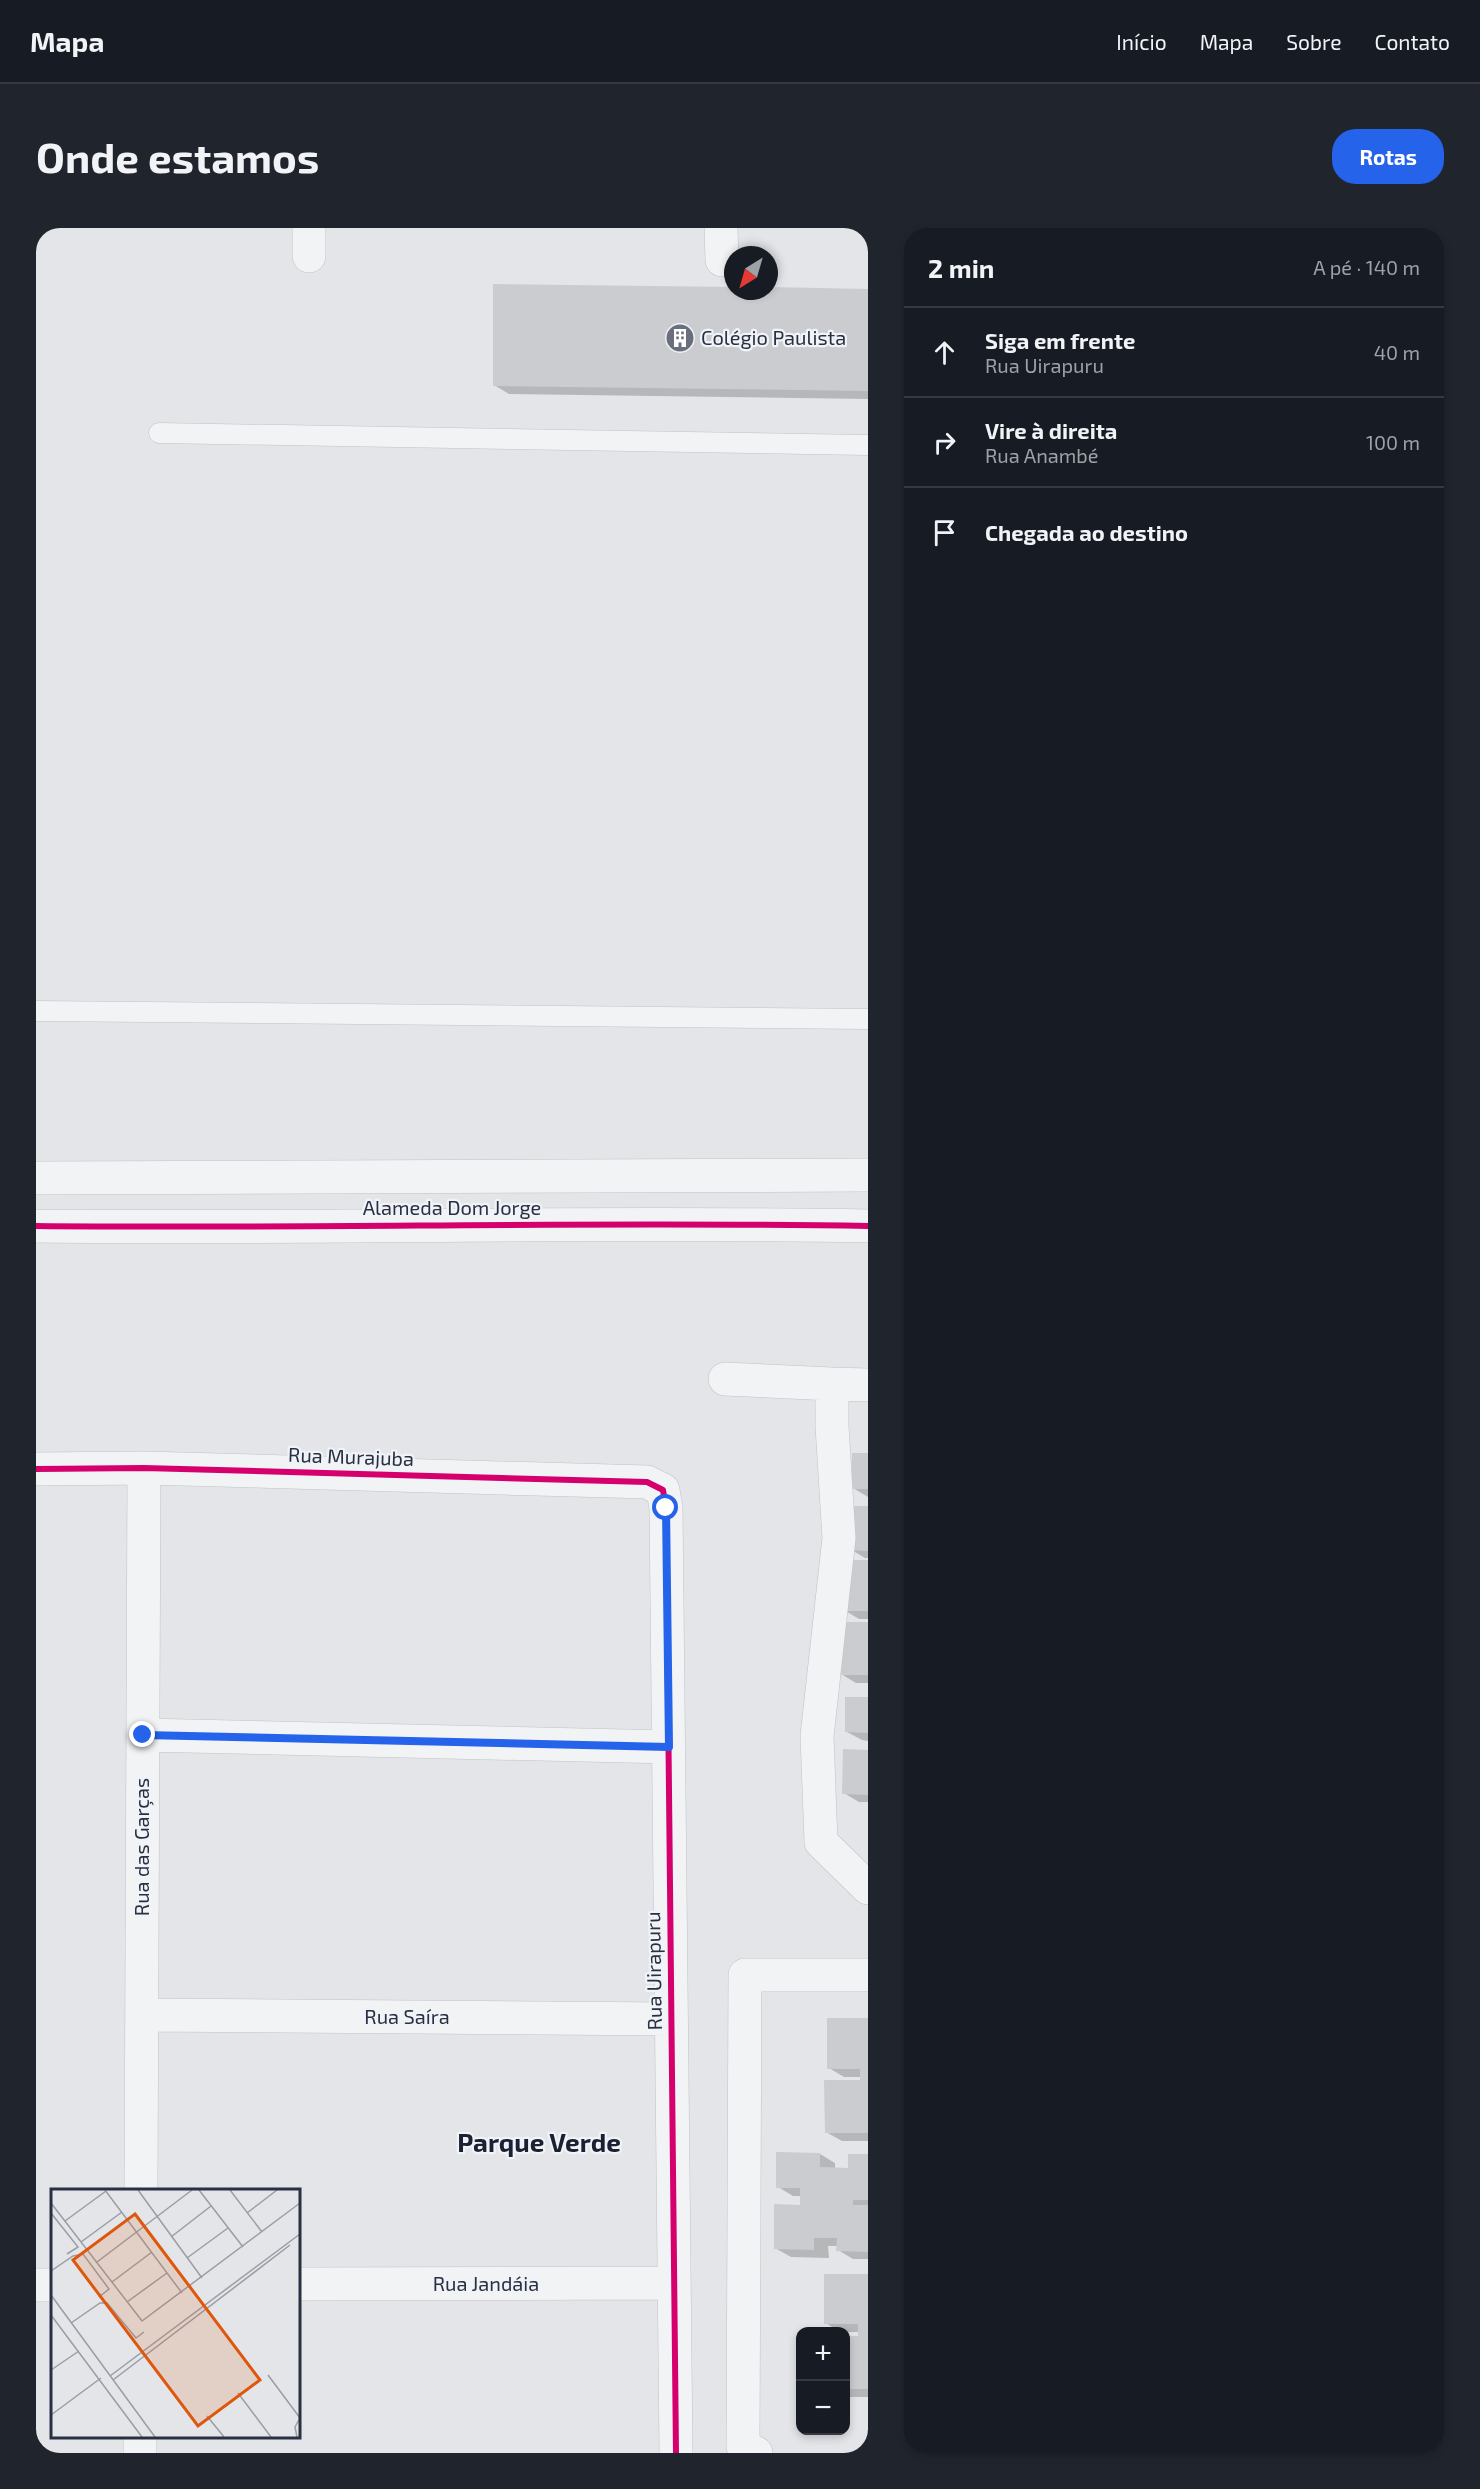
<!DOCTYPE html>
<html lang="pt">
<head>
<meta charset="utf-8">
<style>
  :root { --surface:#171b24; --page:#20242c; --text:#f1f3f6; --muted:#9ea1a6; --line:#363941; --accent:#2563eb }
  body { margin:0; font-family:"Exo 2",sans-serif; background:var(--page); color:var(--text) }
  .controls { position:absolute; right:18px; bottom:18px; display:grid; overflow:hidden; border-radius:12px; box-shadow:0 3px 9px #0003 }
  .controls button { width:54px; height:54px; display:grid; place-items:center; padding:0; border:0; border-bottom:2px solid var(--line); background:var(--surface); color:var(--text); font:30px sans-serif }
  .compass { position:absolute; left:688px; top:18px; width:54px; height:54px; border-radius:50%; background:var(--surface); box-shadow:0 3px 9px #0003; rotate:217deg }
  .stop { position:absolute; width:18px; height:18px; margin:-14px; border:4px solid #2563eb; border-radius:50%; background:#fff }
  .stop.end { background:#2563eb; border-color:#fff; box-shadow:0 2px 6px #0008 }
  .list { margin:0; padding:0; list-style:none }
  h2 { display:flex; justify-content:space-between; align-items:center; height:78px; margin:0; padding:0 24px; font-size:26px }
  h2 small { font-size:20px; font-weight:400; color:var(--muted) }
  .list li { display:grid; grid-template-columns:39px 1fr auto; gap:18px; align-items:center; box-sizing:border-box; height:90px; padding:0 24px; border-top:2px solid var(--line) }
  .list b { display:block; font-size:22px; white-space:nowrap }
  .list p { margin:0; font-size:20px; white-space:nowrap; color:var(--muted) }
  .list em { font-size:20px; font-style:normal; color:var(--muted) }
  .icon { flex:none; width:33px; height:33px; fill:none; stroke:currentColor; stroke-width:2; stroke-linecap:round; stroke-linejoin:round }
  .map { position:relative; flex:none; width:832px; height:2225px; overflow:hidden; border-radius:24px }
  header { display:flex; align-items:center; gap:36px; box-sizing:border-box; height:84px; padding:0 30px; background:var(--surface); border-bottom:2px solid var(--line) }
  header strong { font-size:28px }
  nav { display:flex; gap:33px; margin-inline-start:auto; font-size:21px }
  .intro { display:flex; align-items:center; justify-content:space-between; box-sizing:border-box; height:144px; padding:0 36px }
  h1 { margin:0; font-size:42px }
  .button { padding:15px 27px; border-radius:24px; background:var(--accent); color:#fff; font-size:21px; font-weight:700 }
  main { display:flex; gap:36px; padding:0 36px }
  aside { flex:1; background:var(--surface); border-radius:24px; box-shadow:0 3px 9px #0003 }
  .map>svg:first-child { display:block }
  .shadow { fill:#0003 }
  .building { fill:#caccd0 }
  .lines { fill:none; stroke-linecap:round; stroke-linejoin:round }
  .service-casing { stroke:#c0c2c6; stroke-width:21 }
  .minor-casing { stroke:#c0c2c6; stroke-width:34 }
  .service { stroke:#f2f3f5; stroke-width:20 }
  .minor { stroke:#f2f3f5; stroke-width:33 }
  .cycleway-casing { stroke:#f0f3f7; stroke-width:10 }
  .cycleway { stroke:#d6006c; stroke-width:6 }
  .route { stroke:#2563eb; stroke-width:8 }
  .labels { text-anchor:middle; stroke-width:4.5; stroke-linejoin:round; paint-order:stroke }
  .poi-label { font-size:20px; fill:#293042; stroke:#f0f3f7; text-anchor:start }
  .street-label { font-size:20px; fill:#293042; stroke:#f0f3f7 }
  .district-label { font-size:26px; font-weight:bold; fill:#1b2132; stroke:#f0f3f7 }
  .inset-road { fill:none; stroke:#999da6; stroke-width:1.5 }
  .view { fill:#de570f; fill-opacity:0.15; stroke:#de570f; stroke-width:3 }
  .inset-edge { fill:none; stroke:#293042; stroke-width:3 }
</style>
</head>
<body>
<header>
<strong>Mapa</strong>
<nav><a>Início</a><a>Mapa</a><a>Sobre</a><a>Contato</a></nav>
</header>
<div class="intro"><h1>Onde estamos</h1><a class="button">Rotas</a></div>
<main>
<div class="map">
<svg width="832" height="2225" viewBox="0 0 832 2225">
  <rect width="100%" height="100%" fill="#e3e5e8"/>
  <path class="shadow" d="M733,61L832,62V171L473,166L458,157L697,63H733Z
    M832,1227V1269L817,1260Z
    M832,1279V1330H829L814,1321Z
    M832,1334V1391H823L808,1382Z
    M832,1396V1455H820L805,1446Z
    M832,1471V1513L826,1512L811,1504Z
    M832,1524V1574H823L808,1565Z
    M832,1792V1913H806L790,1904L826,1854V1849H808L793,1840Z
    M742,1926H784L799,1935V1941H813L832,1928V2031H817L802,2022V2018H792L793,2030L755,2029L739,2020L765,1979V1968H757L742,1959Z
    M832,2047V2169H810V2109L823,2110V2104H804L790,2095Z"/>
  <path class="building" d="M457,56L697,59V63H733V59L832,61V163L457,158Z
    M816,1225H832V1261H815Z
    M813,1278H832V1323L812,1322Z
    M806,1332H832V1383H806Z
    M804,1394H832V1447H804Z
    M809,1469H832V1505L809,1504Z
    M807,1521L832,1522V1567L806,1566Z
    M791,1790H832V1905H789L788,1852H824V1841H791Z
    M740,1924L784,1925V1939L812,1940V1926H832V1972H817V1977H832V2024L800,2023L801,2010H778V2022L738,2021V1976L764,1977V1960H740Z
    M788,2046H832V2161H810V2108H822V2096H788Z"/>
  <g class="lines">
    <g class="service-casing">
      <path id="service" d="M123,205L832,217
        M0,783L832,791"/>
    </g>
    <g class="minor-casing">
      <path id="minor" d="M685,0L686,32
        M273,28V0
        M0,950L832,947
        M0,998C277,1001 555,993 832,998
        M689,1151L796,1156V1198L803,1310L781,1508L785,1614L832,1660
        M796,1156L832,1157
        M0,1241L108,1240L611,1254L627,1262L630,1280L640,2225
        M107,1507L633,1519
        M106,1787L635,1791
        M105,1962L108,1240
        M262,2056L638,2055
        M0,2057H16
        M104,2225V2208
        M720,2225L707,2218L709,1747H832"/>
    </g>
    <use href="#service" class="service"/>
    <use href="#minor" class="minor"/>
    <g class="cycleway-casing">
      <path id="cycleway" d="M0,998C277,1001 555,993 832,998
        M0,1241L108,1240L611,1254L627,1262L630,1280L640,2225"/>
    </g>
    <use href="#cycleway" class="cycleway"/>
  </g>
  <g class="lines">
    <path class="route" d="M107,1507L633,1519L630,1280"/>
  </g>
  <defs>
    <g id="building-disc" transform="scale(1.5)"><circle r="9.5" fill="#6a6f7c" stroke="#f0f3f7"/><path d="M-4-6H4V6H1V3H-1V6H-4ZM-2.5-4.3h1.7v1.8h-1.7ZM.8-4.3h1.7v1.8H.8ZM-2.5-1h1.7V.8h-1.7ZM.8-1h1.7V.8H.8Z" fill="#fff"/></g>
  </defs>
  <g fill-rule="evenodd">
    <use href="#building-disc" x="644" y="110"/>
  </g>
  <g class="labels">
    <g class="poi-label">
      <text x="665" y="117">Colégio Paulista</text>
    </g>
    <g class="street-label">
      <text x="416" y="987">Alameda Dom Jorge</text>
      <text transform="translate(315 1229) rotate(2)" y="7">Rua Murajuba</text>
      <text transform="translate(106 1619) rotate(-90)" y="7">Rua das Garças</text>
      <text transform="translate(618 1743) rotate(-91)" y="7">Rua Uirapuru</text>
      <text x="371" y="1796">Rua Saíra</text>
      <text x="450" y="2063">Rua Jandáia</text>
    </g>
    <g class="district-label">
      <text x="503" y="1924">Parque Verde</text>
    </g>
  </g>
  <g transform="translate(15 1961)">
    <rect width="249" height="249" fill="#e3e5e8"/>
    <path class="inset-road" d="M54,1L131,104M87,1L151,89M148,1L192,58M179,1L211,43M0,14L91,132L249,14M0,24L27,58L16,65M196,24L226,1M14,32L55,2M120,48L160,17M30,53L71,23M136,69L177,39M46,73L141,1M0,82L22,67L32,65L58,100L48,108M61,93L101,63M0,106L104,248M76,113L116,84M0,126L91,248M20,134L49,114H56L85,149L93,143M0,181L28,162M217,186L249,229M59,187L249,45M62,191L239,56M187,204L220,248M0,226L50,189M156,227L173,248M246,248L244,238L249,229"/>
    <path class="view" d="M84,25L209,191L147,237L22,71Z"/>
    <rect width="249" height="249" class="inset-edge"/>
  </g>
</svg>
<div class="controls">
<button>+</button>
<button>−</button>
</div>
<svg class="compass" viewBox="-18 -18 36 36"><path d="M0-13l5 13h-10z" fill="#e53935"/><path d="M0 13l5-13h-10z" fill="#9ea1a6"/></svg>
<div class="stop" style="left:630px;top:1280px"></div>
<div class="stop end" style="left:107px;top:1507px"></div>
</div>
<aside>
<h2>2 min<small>A pé · 140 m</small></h2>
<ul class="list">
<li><svg class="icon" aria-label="ahead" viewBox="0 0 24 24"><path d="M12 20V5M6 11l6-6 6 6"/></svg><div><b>Siga em frente</b><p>Rua Uirapuru</p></div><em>40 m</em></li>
<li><svg class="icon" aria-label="right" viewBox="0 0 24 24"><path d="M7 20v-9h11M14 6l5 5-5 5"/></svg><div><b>Vire à direita</b><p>Rua Anambé</p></div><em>100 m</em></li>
<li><svg class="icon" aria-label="arrive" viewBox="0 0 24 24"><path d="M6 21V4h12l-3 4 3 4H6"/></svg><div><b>Chegada ao destino</b></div></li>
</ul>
</aside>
</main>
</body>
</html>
